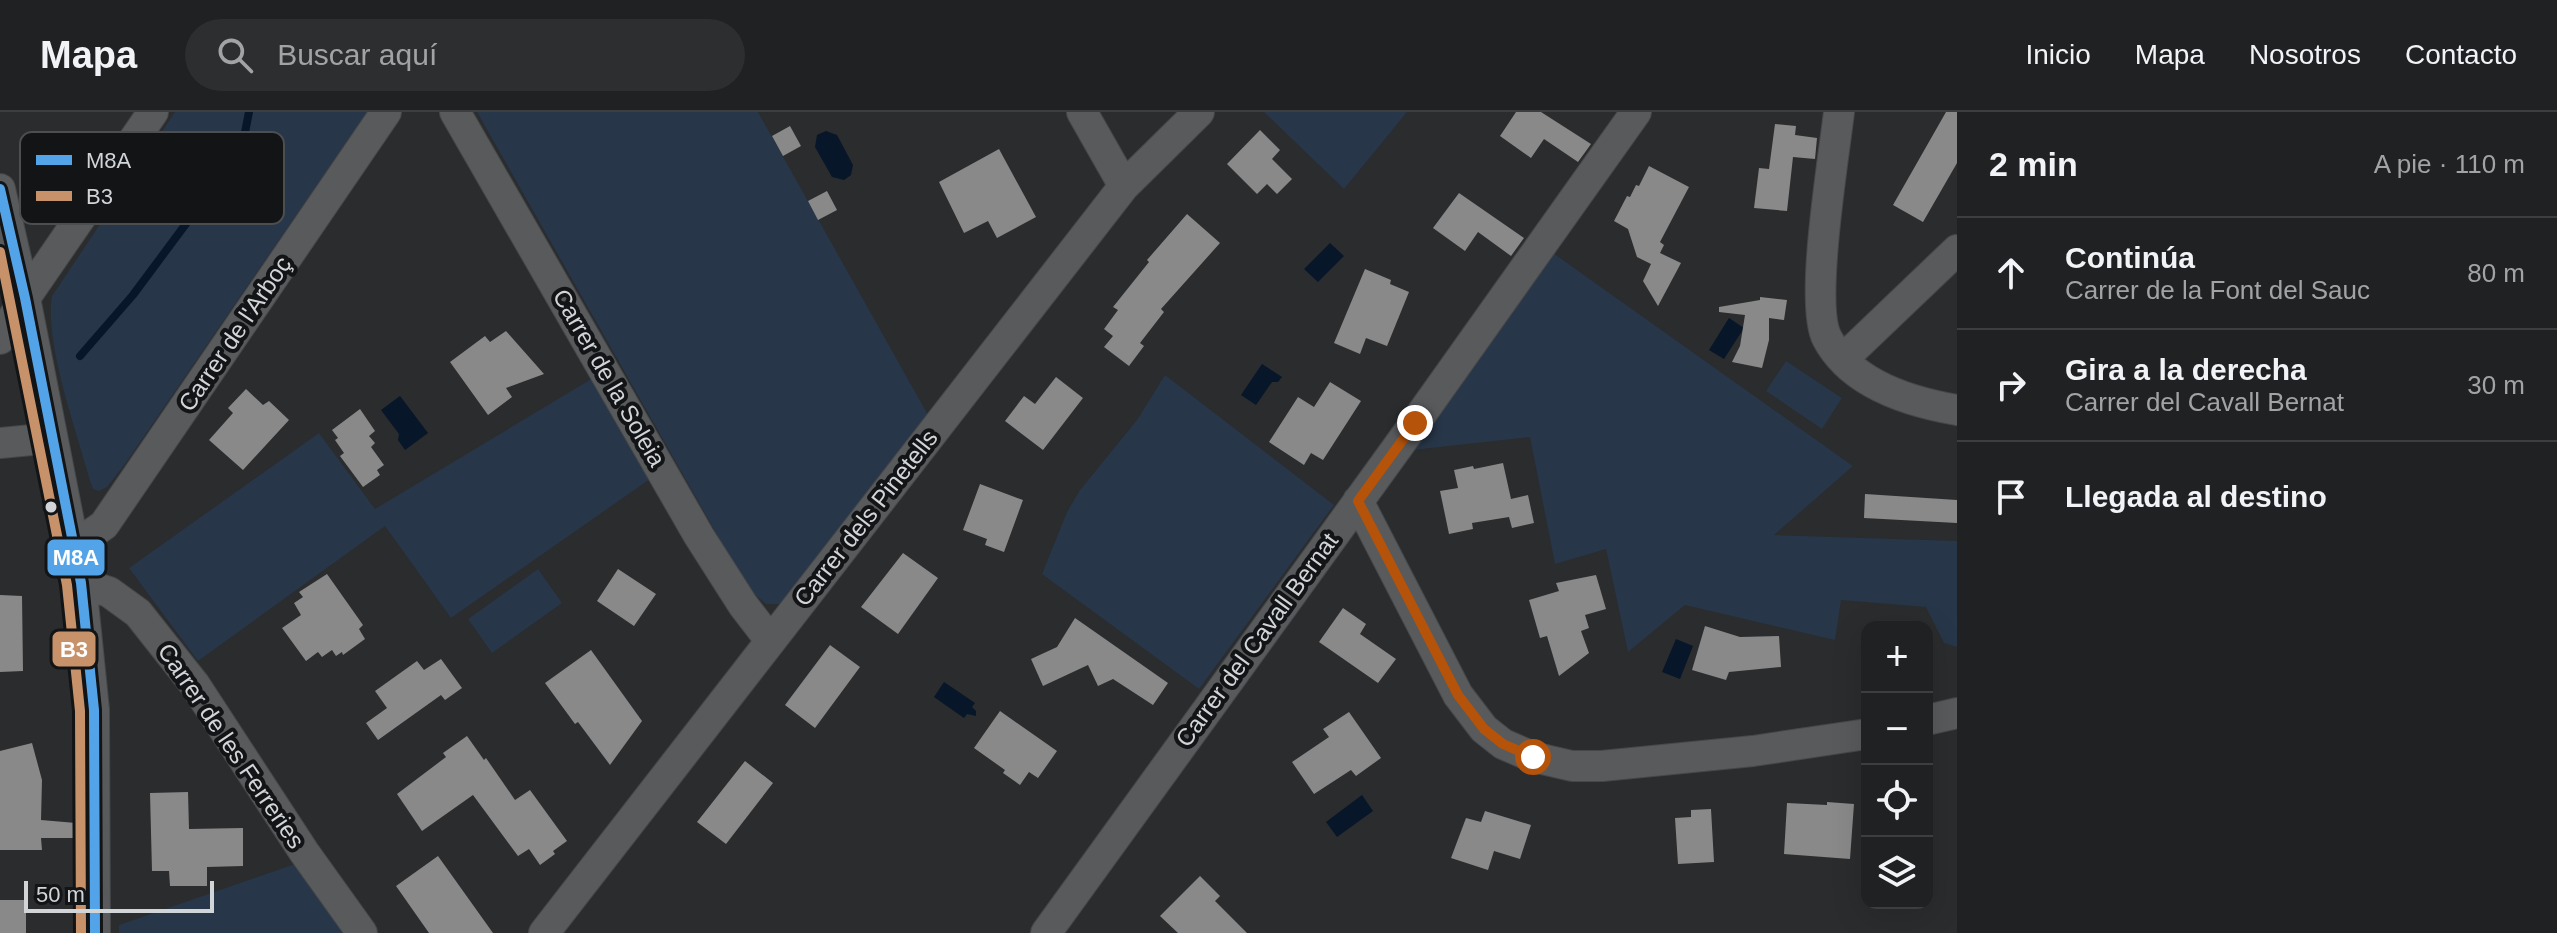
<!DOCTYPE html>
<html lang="es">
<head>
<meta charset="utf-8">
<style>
  :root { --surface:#202122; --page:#2d2e2f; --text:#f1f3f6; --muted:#a2a3a5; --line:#3d3e40 }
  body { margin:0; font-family:Arial,sans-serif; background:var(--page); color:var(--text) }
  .controls { position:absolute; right:24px; bottom:24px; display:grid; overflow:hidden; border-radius:16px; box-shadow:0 8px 32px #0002 }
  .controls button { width:72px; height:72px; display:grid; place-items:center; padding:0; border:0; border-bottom:2px solid var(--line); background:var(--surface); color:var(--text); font:40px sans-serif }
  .scale { position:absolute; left:24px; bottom:20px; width:190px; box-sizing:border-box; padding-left:8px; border:4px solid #d2d5d8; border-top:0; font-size:22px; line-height:28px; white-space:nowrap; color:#d2d5d8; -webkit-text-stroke:6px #121416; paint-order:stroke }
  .stop { position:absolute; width:24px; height:24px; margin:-18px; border:6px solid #b45309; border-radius:50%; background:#fff }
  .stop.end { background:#b45309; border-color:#fff; box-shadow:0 2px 8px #0008 }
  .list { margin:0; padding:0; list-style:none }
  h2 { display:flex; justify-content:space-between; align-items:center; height:104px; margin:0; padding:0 32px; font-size:34px }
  h2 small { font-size:26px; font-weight:400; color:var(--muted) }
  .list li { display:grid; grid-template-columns:52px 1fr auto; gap:24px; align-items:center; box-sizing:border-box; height:112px; padding:0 32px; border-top:2px solid var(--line) }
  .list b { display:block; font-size:30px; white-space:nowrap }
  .list p { margin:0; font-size:26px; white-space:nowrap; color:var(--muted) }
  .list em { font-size:26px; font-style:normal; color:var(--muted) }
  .icon { flex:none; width:44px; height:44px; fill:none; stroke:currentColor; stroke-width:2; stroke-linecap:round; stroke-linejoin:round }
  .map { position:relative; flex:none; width:1957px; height:821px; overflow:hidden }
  header { display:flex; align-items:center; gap:48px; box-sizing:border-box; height:112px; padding:0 40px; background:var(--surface); border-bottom:2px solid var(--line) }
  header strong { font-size:38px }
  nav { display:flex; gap:44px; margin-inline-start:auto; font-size:28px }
  .search { width:560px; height:72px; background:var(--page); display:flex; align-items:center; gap:20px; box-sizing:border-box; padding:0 28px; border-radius:44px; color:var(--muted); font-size:30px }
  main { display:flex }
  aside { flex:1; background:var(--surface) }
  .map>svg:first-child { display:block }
  .green { fill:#273648 }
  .water { fill:#071629 }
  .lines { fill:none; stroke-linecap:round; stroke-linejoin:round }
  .stream { stroke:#071629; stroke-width:8 }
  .building { fill:#8a8989 }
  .minor-casing { stroke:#454749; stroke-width:32 }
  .minor { stroke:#585a5c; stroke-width:30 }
  .bus-1-casing { stroke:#121416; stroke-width:16 }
  .bus-2-casing { stroke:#121416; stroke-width:16 }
  .bus-1 { stroke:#53a3e8; stroke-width:10 }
  .bus-2 { stroke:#c7916a; stroke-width:10 }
  .route { stroke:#b45309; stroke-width:10 }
  .bus-dot { fill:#d2d5d8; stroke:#121416; stroke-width:3 }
  .labels { text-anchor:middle; stroke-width:8; stroke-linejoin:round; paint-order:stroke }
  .street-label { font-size:24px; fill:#d2d5d8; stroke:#121416 }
  .key { fill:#121416; stroke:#4c4e50; stroke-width:2 }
  .key-label { font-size:22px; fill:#d2d5d8 }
  .line-badge { stroke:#121416; stroke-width:3 }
  .badge-label { font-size:22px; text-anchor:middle; font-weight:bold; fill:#fff }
</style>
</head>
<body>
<header>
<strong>Mapa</strong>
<div class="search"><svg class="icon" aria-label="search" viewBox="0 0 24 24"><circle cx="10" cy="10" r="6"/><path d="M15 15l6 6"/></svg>Buscar aquí</div>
<nav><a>Inicio</a><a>Mapa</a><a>Nosotros</a><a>Contacto</a></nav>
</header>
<main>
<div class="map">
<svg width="1957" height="821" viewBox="0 0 1957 821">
  <rect width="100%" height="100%" fill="#2a2c2e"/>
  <path class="green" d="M175,0H367L125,352L107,375L99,379L93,377L90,369C77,320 44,231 52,184Z
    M477,0H758L928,303L782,492H766L748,477Z
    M1264,0H1407L1344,77Z
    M1553,141L1853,354L1774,423L1957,429V535L1944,531L1926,495L1841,488L1835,528L1685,493L1628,540L1606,437L1555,452L1530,325L1412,338Z
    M1786,249L1842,286L1822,317L1766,279Z
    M1165,263L1334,393L1199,577L1042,462L1067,400L1080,378L1137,308Z
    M593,266L650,367L451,506L385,414L198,549L129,456L319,321L375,397Z
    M538,457L562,491L492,541L468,507Z
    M295,752L344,821H119V813Z"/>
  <path class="water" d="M826,19L837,23L853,53L851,63L844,68L832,65L815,35L817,23Z
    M1330,131L1344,144L1318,170L1304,157Z
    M1729,206L1744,216L1724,247L1709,238Z
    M1262,252L1282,265L1278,270H1272L1256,293L1241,283Z
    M400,284L428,321L405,338L398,328L399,322L381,298Z
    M1676,527L1693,534L1680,567L1662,560Z
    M944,570L975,591L972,595L976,599V604L967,602L964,606L934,585Z
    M1362,683L1373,699L1337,725L1326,710Z"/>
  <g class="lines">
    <path class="stream" d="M80,244L133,183L191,105L238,56L249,0"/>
  </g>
  <path class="building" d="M1516,0H1541L1591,32L1578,50L1544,27L1531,46L1500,24Z
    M1946,0H1957V51L1923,110L1893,93Z
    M1775,12L1796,14L1795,23L1817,26L1815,47L1793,45L1787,99L1754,96L1759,56L1769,57Z
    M790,14L801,34L783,44L772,24Z
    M1260,18L1280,38L1272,47L1292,67L1277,82L1267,72L1257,82L1227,52Z
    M999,37L1036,105L997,126L988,109L964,121L939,70Z
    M1649,54L1689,75L1660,130L1664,133L1660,141L1681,151L1658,194L1643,169L1651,152L1637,145L1628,117L1614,109L1627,84L1630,85L1636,73L1639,74Z
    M827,79L837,98L818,108L808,89Z
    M1459,81L1524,126L1511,144L1478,120L1465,139L1433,116Z
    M1187,102L1220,131L1161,197L1164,200L1140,231L1144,234L1129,254L1104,235L1113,224L1104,217L1118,198L1113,195L1149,150L1147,148Z
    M1365,157L1391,168L1390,172L1409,180L1387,234L1366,226L1360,242L1334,231Z
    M1760,185L1787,188L1784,208L1769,206V228L1762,256L1732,250L1740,234L1745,203L1719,200V195L1760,188Z
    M506,219L544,262L506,276L512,285L488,303L450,250L485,224L490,230Z
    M1056,265L1083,286L1043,338L1005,309L1024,284L1035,292Z
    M1330,270L1361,289L1323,348L1311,341L1304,353L1269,330L1298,285L1314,295Z
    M246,277L263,293L269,289L289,308L243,358L209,328L233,301L228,296Z
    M360,297L375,319L369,324L375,331L371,335L384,353L377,358L380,363L363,375L340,344L344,341L335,328L338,326L332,318Z
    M1503,351L1511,387L1528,383L1534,411L1512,416L1509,405L1472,411L1473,417L1449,422L1440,379L1458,376L1454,358L1473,354L1474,357Z
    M980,372L1023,388L1004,440L985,433L987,427L963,418Z
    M1865,382L1957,388V411L1864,406Z
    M903,441L938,466L898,522L861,495Z
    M618,457L656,482L634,514L597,489Z
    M327,462L363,513L359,517L365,527L343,543L342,540L336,544L332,538L322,545L318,540L306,549L282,516L301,503L294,491L303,485L299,480Z
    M1596,463L1606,497L1585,503L1589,516L1581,519L1589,541L1559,564L1547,524L1540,526L1529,488L1559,479L1556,471Z
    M0,483L22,484L23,559L0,560Z
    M1343,496L1366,512L1360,522L1396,547L1378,571L1319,530Z
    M1075,506L1168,571L1153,593L1113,567L1098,574L1088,553L1043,574L1031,547L1057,535Z
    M1705,514L1740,525L1779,524L1781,555L1729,560L1726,568L1692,558Z
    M830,533L860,555L815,616L785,593Z
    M591,538L642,609L610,653L578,610L575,612L545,571Z
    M441,547L462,576L445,588L441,583L378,628L366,611L387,596L375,579L417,549L424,558Z
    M1000,599L1057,639L1038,666L1029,660L1020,673L1003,661L1005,658L974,636Z
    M1349,600L1381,646L1356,664L1351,658L1314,682L1292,650L1329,625L1323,617Z
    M467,624L484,648L486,646L515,688L530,678L567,729L553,739L555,742L540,753L529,737L518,744L473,683L422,719L397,682L446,645L443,641Z
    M32,631L42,668L41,708L76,711L77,726H41L42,738H0V639Z
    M745,649L773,671L726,732L697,710Z
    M188,680L189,717L243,716V754L207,755V774H170L169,759H152L150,681Z
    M1827,690L1854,692L1850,747L1784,742L1787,691L1827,693Z
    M1711,697L1714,750L1678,752L1675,706L1691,705V698Z
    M1485,699L1531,713L1520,747L1494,739L1488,758L1451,746L1466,706L1481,710Z
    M438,744L493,821H429L396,774Z
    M1200,764L1220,784L1215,789L1247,821H1178L1160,804Z
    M0,788H26V821H0Z"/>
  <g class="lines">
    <g class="minor-casing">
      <path id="minor" d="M455,0L699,424L743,493L770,528
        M1082,0L1124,74
        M1839,0C1834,44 1809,192 1827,226C1851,272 1910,290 1957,298
        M0,77L25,186L81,471L94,598L95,821
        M0,227L25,186L153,0
        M1843,247L1957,138
        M0,331L52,326
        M1358,389L1458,583L1484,617L1503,632L1533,645L1572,654H1602L1753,639L1867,622
        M74,434L104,413L386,0
        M81,471L109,480L138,501L195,573L304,740L362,821
        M1927,608L1957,601
        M544,821L1124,74L1199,0
        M1046,821L1415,311L1636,0"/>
    </g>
    <use href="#minor" class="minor"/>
    <g class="bus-1-casing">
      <path id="bus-1" d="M0,77L25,186L81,471L94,598L95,821"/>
    </g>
    <g class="bus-2-casing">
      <path id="bus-2" d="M0,140L67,473L80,599L81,821"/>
    </g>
    <use href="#bus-1" class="bus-1"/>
    <use href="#bus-2" class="bus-2"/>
  </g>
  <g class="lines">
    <path class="route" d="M1415,311L1358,389L1458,583L1484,617L1503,632L1533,645"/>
  </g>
  <circle class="bus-dot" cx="51" cy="395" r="7"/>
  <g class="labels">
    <g class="street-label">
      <text transform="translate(235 222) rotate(-56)" y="8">Carrer de l'Arboç</text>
      <text transform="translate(609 266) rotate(60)" y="8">Carrer de la Soleia</text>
      <text transform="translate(866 406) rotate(-52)" y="8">Carrer dels Pinetells</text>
      <text transform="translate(1257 528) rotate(-54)" y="8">Carrer del Cavall Bernat</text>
      <text transform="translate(231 634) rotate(56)" y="8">Carrer de les Ferreries</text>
    </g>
  </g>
  <rect x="20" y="20" width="264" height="92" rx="12" class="key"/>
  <rect x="36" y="43" width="36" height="10" fill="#53a3e8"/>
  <rect x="36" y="79" width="36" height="10" fill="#c7916a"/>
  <g class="key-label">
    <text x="86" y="56">M8A</text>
    <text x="86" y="92">B3</text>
  </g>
  <g class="line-badge">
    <rect x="46" y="426" width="60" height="39" rx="8" fill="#53a3e8"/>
    <rect x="51" y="518" width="46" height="38" rx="8" fill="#c7916a"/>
  </g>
  <g class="badge-label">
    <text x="76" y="453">M8A</text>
    <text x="74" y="545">B3</text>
  </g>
</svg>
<div class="controls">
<button>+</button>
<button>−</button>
<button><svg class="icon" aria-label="locate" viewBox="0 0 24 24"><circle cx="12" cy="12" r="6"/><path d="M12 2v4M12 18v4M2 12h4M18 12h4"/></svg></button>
<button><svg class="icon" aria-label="layers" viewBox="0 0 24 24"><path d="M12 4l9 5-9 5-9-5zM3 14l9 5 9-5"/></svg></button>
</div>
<div class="scale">50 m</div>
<div class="stop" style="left:1533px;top:645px"></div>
<div class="stop end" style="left:1415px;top:311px"></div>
</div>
<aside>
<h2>2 min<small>A pie · 110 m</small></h2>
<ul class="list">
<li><svg class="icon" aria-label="ahead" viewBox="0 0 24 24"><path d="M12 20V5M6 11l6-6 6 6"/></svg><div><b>Continúa</b><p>Carrer de la Font del Sauc</p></div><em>80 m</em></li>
<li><svg class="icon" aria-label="right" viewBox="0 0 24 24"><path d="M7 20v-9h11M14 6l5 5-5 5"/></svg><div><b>Gira a la derecha</b><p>Carrer del Cavall Bernat</p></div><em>30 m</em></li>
<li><svg class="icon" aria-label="arrive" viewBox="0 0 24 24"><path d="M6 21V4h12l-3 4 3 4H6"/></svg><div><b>Llegada al destino</b></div></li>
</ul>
</aside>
</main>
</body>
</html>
